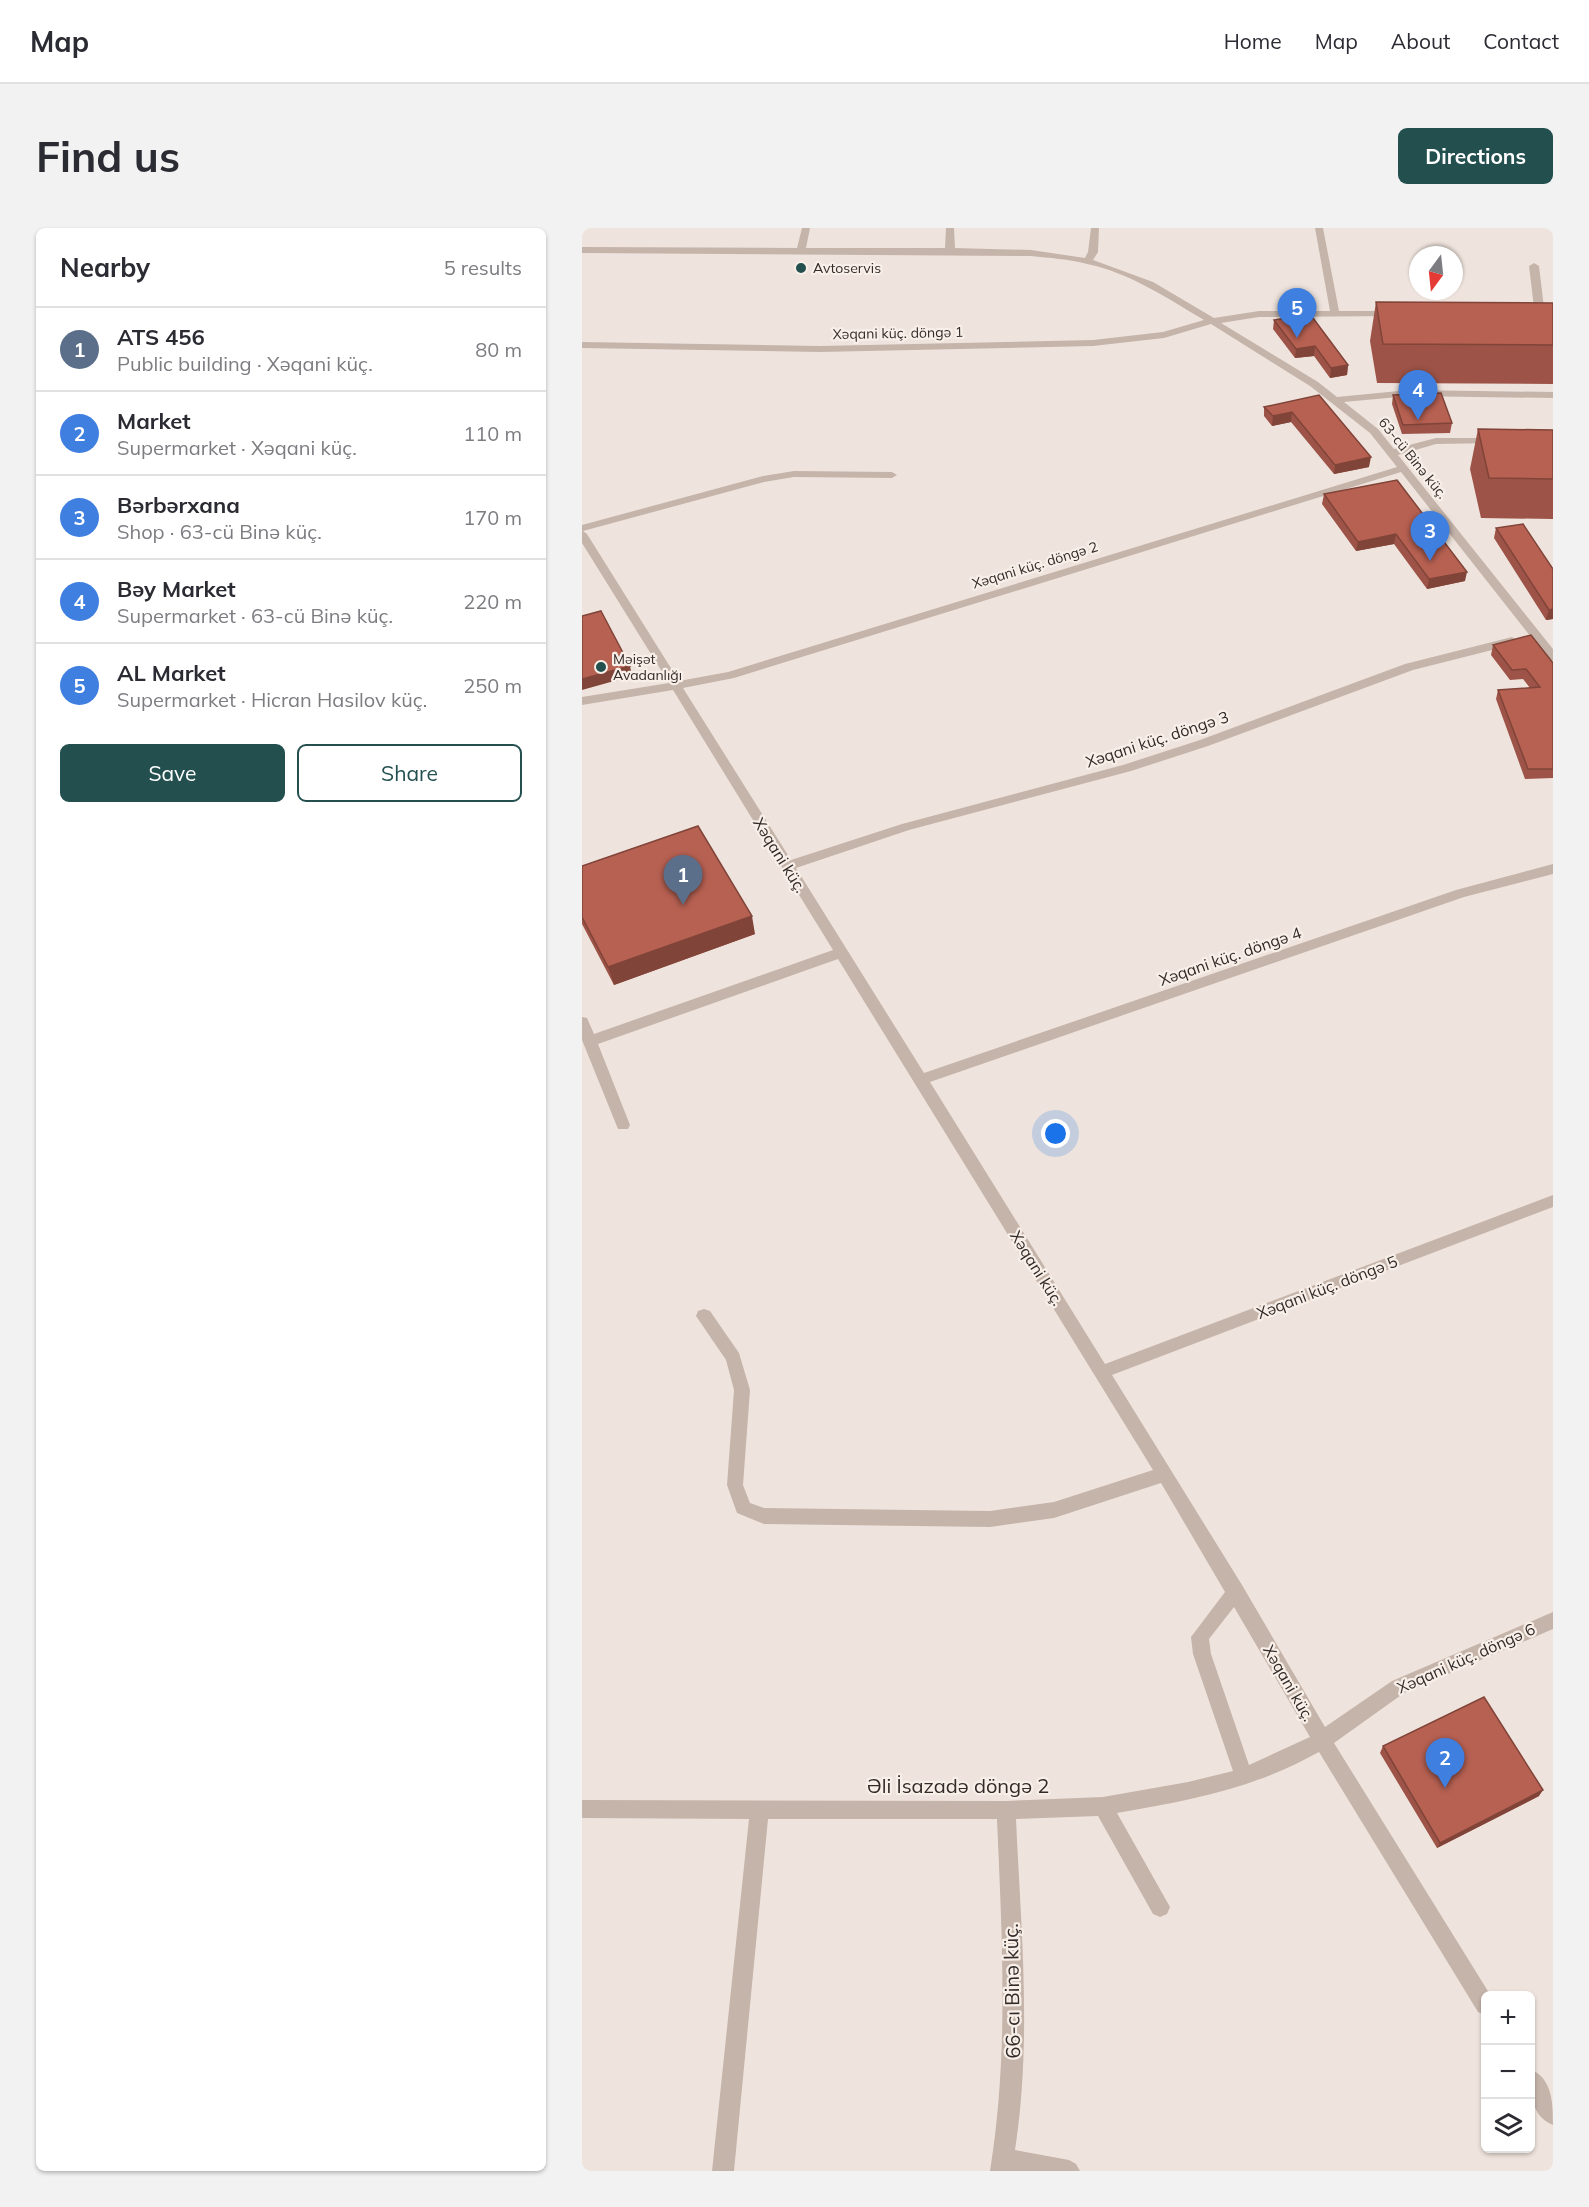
<!DOCTYPE html>
<html lang="en">
<head>
<meta charset="utf-8">
<style>
  :root { --surface:#fff; --page:#f2f2f3; --text:#2b2b33; --muted:#7c7c81; --line:#e1e1e2; --accent:#23504f }
  body { margin:0; font-family:Mulish,sans-serif; background:var(--page); color:var(--text) }
  .controls { position:absolute; right:18px; bottom:18px; display:grid; overflow:hidden; border-radius:9px; box-shadow:0 2px 4px #0004 }
  .controls button { width:54px; height:54px; display:grid; place-items:center; padding:0; border:0; border-bottom:2px solid var(--line); background:var(--surface); color:var(--text); font:30px sans-serif }
  .compass { position:absolute; left:827px; top:18px; width:54px; height:54px; border-radius:50%; background:var(--surface); box-shadow:0 2px 4px #0004; rotate:195deg }
  .you { position:absolute; left:474px; top:906px; width:21px; height:21px; margin:-15px; border:4px solid #fff; border-radius:50%; background:#1a73e8; box-shadow:0 0 0 9px #1a73e833 }
  .badge { display:grid; place-items:center; width:39px; height:39px; border-radius:50%; background:var(--accent); color:#fff; font-size:20px; font-weight:700 }
  .pin { position:absolute; translate:-50% -50px; filter:drop-shadow(0 2px 3px #0008) }
  .pin::after { content:''; position:absolute; top:32px; width:21px; height:18px; background:inherit; clip-path:polygon(0 0,100% 0,50% 100%) }
  .list { margin:0; padding:0; list-style:none }
  h2 { display:flex; justify-content:space-between; align-items:center; height:78px; margin:0; padding:0 24px; font-size:26px }
  h2 small { font-size:20px; font-weight:400; color:var(--muted) }
  .list li { display:grid; grid-template-columns:39px 1fr auto; gap:18px; align-items:center; box-sizing:border-box; height:84px; padding:0 24px; border-top:2px solid var(--line) }
  .list b { display:block; font-size:22px; white-space:nowrap }
  .list p { margin:0; font-size:20px; white-space:nowrap; color:var(--muted) }
  .list em { font-size:20px; font-style:normal; color:var(--muted) }
  .actions { display:flex; gap:12px; padding:18px 24px }
  .actions a { flex:1; padding:14px 0; border:2px solid var(--accent); border-radius:9px; text-align:center; font-size:21px; color:var(--accent) }
  .actions .main { background:var(--accent); color:#fff }
  .icon { flex:none; width:33px; height:33px; fill:none; stroke:currentColor; stroke-width:2; stroke-linecap:round; stroke-linejoin:round }
  .map { position:relative; flex:none; width:971px; height:1943px; overflow:hidden; border-radius:9px }
  header { display:flex; align-items:center; gap:36px; box-sizing:border-box; height:84px; padding:0 30px; background:var(--surface); border-bottom:2px solid var(--line) }
  header strong { font-size:28px }
  nav { display:flex; gap:33px; margin-inline-start:auto; font-size:21px }
  .intro { display:flex; align-items:center; justify-content:space-between; box-sizing:border-box; height:144px; padding:0 36px }
  h1 { margin:0; font-size:42px }
  .button { padding:15px 27px; border-radius:9px; background:var(--accent); color:#fff; font-size:21px; font-weight:700 }
  main { display:flex; gap:36px; padding:0 36px }
  aside { flex:1; background:var(--surface); border-radius:9px; box-shadow:0 2px 4px #0004 }
  .map>svg:first-child { display:block }
  .lines { fill:none; stroke-linecap:round; stroke-linejoin:round }
  .minor { fill:#c5b4aa; fill-rule:evenodd }
  .wall { fill:#9d5347 }
  .shaded-wall { fill:#804439 }
  .building { fill:#b76152; stroke:#804439; stroke-width:1.5 }
  .poi-dot { fill:#23504f; stroke:#f7efe8; stroke-width:2 }
  .labels { text-anchor:middle; stroke-width:4.5; stroke-linejoin:round; paint-order:stroke }
  .far-poi-label { font-size:14px; fill:#342b29; stroke:#f7efe8; text-anchor:start }
  .far-street-label { font-size:14px; fill:#342b29; stroke:#f7efe8 }
  .street-label { font-size:16px; fill:#342b29; stroke:#f7efe8 }
  .near-street-label { font-size:20px; fill:#342b29; stroke:#f7efe8 }
</style>
</head>
<body>
<header>
<strong>Map</strong>
<nav><a>Home</a><a>Map</a><a>About</a><a>Contact</a></nav>
</header>
<div class="intro"><h1>Find us</h1><a class="button">Directions</a></div>
<main>
<aside>
<h2>Nearby<small>5 results</small></h2>
<ul class="list">
<li><span class="badge" style="background:#5c6f8a">1</span><div><b>ATS 456</b><p>Public building · Xəqani küç.</p></div><em>80 m</em></li>
<li><span class="badge" style="background:#3f7fe0">2</span><div><b>Market</b><p>Supermarket · Xəqani küç.</p></div><em>110 m</em></li>
<li><span class="badge" style="background:#3f7fe0">3</span><div><b>Bərbərxana</b><p>Shop · 63-cü Binə küç.</p></div><em>170 m</em></li>
<li><span class="badge" style="background:#3f7fe0">4</span><div><b>Bəy Market</b><p>Supermarket · 63-cü Binə küç.</p></div><em>220 m</em></li>
<li><span class="badge" style="background:#3f7fe0">5</span><div><b>AL Market</b><p>Supermarket · Hicran Hasilov küç.</p></div><em>250 m</em></li>
</ul>
<div class="actions"><a class="main">Save</a><a>Share</a></div>
</aside>
<div class="map">
<svg width="971" height="1943" viewBox="0 0 971 1943">
  <rect width="100%" height="100%" fill="#efe4dd"/>
  <g class="lines">
    <path class="minor" d="M220,0H228L224,20H363L364,0H372L373,20L449,22L503,30L506,24L509,0H517L516,24L511,32L571,54L632,90L677,83H748L733,0H741L757,83H812L817,86L815,88L677,89L639,95L736,154L755,169L827,162L971,164V170L827,168L762,174L796,201L812,221L854,210H918L919,212L914,215L854,216L816,227L971,421V433L967,432L819,244L152,450L101,460L209,632L320,596L541,537L618,512L823,436L930,409L936,413L934,416L831,442L626,518L549,543L327,602L214,640L342,845L874,662L971,636V646L882,669L348,854L523,1136L971,967V979L530,1147L660,1357L743,1499L810,1453L971,1384V1401L822,1465L752,1515L909,1768H903V1787L896,1784L737,1524C670,1561 610,1572 535,1585L588,1679L585,1686L578,1689L571,1686L516,1588L434,1591C439,1701 450,1812 433,1922L487,1932L494,1936L498,1943H408C427,1826 420,1710 415,1591H186L152,1943H130L167,1591L0,1590V1572L424,1573L521,1569L606,1554L651,1543L611,1426L609,1409L643,1364L579,1255L472,1290L408,1299L182,1296L155,1285L145,1257L152,1162L144,1132L114,1088L116,1083L122,1081L128,1083L157,1125L168,1162L161,1257L168,1275L182,1280L408,1283L472,1274L571,1242L256,731L16,816L48,897L46,901H36L0,812V789L5,790L12,806L251,722L91,462L0,477V469L87,455L0,315V297L181,248L212,243L310,244L315,247L310,250L212,249L182,254L1,303L5,306L97,453L146,444L815,239L788,205L728,158L629,96L582,110L511,118L238,124L0,120V114L238,118L511,112L581,104L622,92C585,70 548,45 505,36C487,31 467,30 449,28L0,25V19L215,20ZM652,1379L728,1509L667,1537L629,1426L627,1411Z
      M952,35L957,38L963,88L958,91L953,88L947,38Z
      M948,1841C971,1850 971,1877 971,1897C948,1888 948,1862 948,1841Z"/>
  </g>
  <path class="wall" d="M794,74L971,75V156L795,155L788,113Z
    M692,92L766,137L765,147L748,150L732,128L713,130L691,101Z
    M737,167L787,239L752,246L709,194L690,198L682,188V179Z
    M811,167L870,195L868,205L820,206L810,176Z
    M896,201L971,202V291L899,290L888,241Z
    M815,252L883,353L845,361L812,316L774,323L740,276L742,266Z
    M914,300L971,341V391L964,392L912,310Z
    M911,417L971,435V550L943,551L914,471L916,462L948,460L941,451L928,452L909,427Z
    M0,638L173,706L32,757L0,696Z
    M801,1518L957,1568L855,1620L798,1525Z"/>
  <path class="shaded-wall" d="M733,118L732,128L713,130L714,121Z
    M766,137L765,147L748,150L749,140Z
    M710,184L709,194L690,198L691,188Z
    M789,229L787,239L752,246L753,237Z
    M814,306L812,316L774,323L776,314Z
    M885,344L883,353L845,361L847,351Z
    M971,381V391L964,392L967,382Z
    M48,438L50,448L0,462V451Z
    M170,688L173,706L32,757L26,739Z
    M961,1562L957,1568L855,1620L858,1615Z"/>
  <path class="building" d="M794,74L971,75V117L801,116Z
    M728,86L766,137L749,140L733,118L714,121L692,92Z
    M859,165L870,195L821,197L811,167Z
    M737,167L789,229L753,237L710,184L691,188L682,179Z
    M896,201L971,202V251L907,250Z
    M815,252L885,344L847,351L814,306L776,314L742,266Z
    M941,296L971,341V381L967,382L914,300Z
    M19,383L48,438L0,451V388Z
    M949,407L971,435V541H946L916,462L958,459L944,441L930,442L911,417Z
    M116,598L170,688L26,739L0,689V638Z
    M902,1469L961,1562L858,1615L801,1518Z"/>
  <g class="poi-dot">
    <circle cx="219" cy="40" r="6"/>
    <circle cx="19" cy="439" r="6"/>
  </g>
  <g class="labels">
    <g class="far-poi-label">
      <text x="231" y="45">Avtoservis</text>
      <text x="31" y="436">Məişət<tspan x="31" dy="16">Avadanlığı</tspan></text>
    </g>
    <g class="far-street-label">
      <text transform="translate(316 105) rotate(-1)" y="5">Xəqani küç. döngə 1</text>
      <text transform="translate(831 230) rotate(51)" y="5">63-cü Binə küç.</text>
      <text transform="translate(453 337) rotate(-17)" y="5">Xəqani küç. döngə 2</text>
    </g>
    <g class="street-label">
      <text transform="translate(575 511) rotate(-18)" y="6">Xəqani küç. döngə 3</text>
      <text transform="translate(198 627) rotate(58)" y="6">Xəqani küç.</text>
      <text transform="translate(648 728) rotate(-19)" y="6">Xəqani küç. döngə 4</text>
      <text transform="translate(455 1040) rotate(58)" y="6">Xəqani küç.</text>
      <text transform="translate(745 1059) rotate(-21)" y="6">Xəqani küç. döngə 5</text>
      <text transform="translate(884 1430) rotate(-24)" y="6">Xəqani küç. döngə 6</text>
      <text transform="translate(707 1455) rotate(60)" y="6">Xəqani küç.</text>
    </g>
    <g class="near-street-label">
      <text x="376" y="1565">Əli İsazadə döngə 2</text>
      <text transform="translate(430 1763) rotate(-91)" y="7">66-cı Binə küç.</text>
    </g>
  </g>
</svg>
<div class="controls">
<button>+</button>
<button>−</button>
<button><svg class="icon" aria-label="layers" viewBox="0 0 24 24"><path d="M12 4l9 5-9 5-9-5zM3 14l9 5 9-5"/></svg></button>
</div>
<svg class="compass" viewBox="-18 -18 36 36"><path d="M0-13l5 13h-10z" fill="#e53935"/><path d="M0 13l5-13h-10z" fill="#7c7c81"/></svg>
<div class="you"></div>
<div class="pin badge" style="left:101px;top:677px;background:#5c6f8a">1</div>
<div class="pin badge" style="left:863px;top:1560px;background:#3f7fe0">2</div>
<div class="pin badge" style="left:848px;top:333px;background:#3f7fe0">3</div>
<div class="pin badge" style="left:836px;top:192px;background:#3f7fe0">4</div>
<div class="pin badge" style="left:715px;top:110px;background:#3f7fe0">5</div>
</div>
</main>
</body>
</html>
